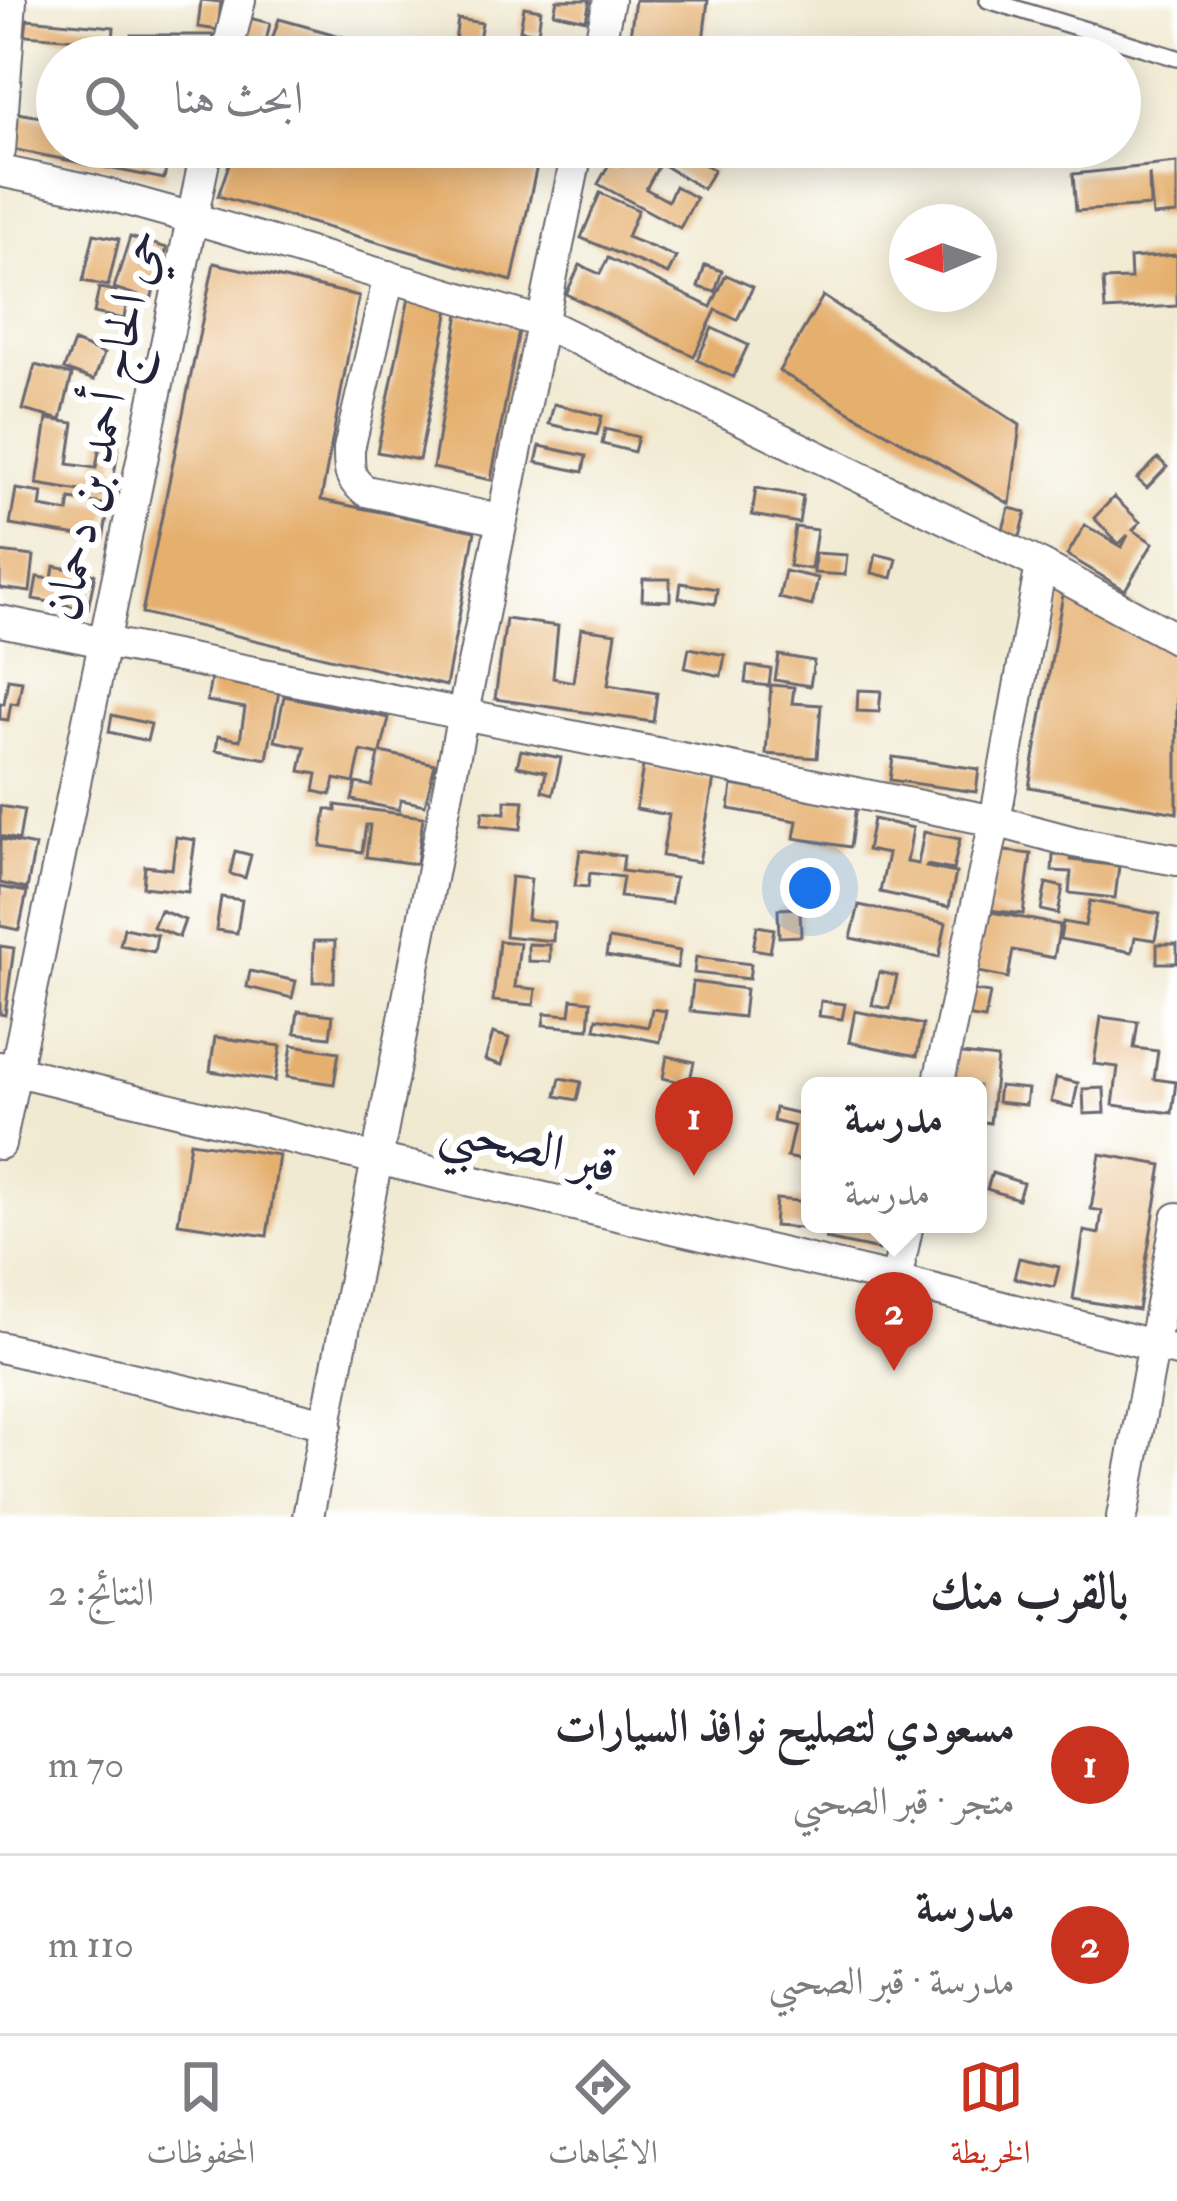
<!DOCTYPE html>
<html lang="ar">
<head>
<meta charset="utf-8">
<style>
  :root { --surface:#fff; --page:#f2f2f3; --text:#2b2b33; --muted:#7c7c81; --line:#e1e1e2; --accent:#c8321e }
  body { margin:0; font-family:"IM FELL Double Pica",Amiri,serif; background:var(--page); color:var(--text); direction:rtl }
  .compass { position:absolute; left:889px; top:204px; width:108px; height:108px; border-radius:50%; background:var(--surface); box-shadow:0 6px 30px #0003; rotate:268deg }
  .you { position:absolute; left:810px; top:888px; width:42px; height:42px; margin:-30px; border:9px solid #fff; border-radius:50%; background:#1a73e8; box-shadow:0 0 0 18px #1a73e833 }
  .badge { display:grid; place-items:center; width:78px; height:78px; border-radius:50%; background:var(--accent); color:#fff; font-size:39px; font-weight:700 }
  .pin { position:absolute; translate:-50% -99px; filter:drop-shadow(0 3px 6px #0008) }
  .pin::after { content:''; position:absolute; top:63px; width:42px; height:36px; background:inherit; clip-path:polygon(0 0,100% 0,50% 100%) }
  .popup { position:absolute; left:801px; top:1077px; width:186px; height:156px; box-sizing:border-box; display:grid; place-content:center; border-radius:18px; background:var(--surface); filter:drop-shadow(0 3px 9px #0005); font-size:39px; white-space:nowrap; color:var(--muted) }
  .popup b { font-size:45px; color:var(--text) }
  .popup::after { content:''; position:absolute; left:50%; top:100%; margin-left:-24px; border:24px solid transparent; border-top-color:var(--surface) }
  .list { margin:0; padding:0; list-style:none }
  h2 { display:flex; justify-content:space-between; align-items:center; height:156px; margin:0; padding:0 48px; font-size:51px }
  h2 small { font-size:39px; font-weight:400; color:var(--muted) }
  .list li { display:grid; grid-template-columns:78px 1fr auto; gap:36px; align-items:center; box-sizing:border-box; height:180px; padding:0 48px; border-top:3px solid var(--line) }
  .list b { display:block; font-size:45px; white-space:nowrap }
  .list p { margin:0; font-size:39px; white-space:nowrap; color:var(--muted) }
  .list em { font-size:39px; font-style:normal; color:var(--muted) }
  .icon { flex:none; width:66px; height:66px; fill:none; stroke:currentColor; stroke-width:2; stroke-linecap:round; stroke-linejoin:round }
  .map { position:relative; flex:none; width:1177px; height:1517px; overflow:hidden; direction:ltr }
  .search { position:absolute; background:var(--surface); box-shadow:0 6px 30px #0003; left:36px; right:36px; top:36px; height:132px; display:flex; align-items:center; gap:30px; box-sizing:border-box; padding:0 42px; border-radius:66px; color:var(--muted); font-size:45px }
  .sheet { height:516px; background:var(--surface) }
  nav { display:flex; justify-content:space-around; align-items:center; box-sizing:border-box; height:168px; border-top:3px solid var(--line); background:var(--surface); font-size:33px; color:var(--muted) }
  nav a { display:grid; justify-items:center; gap:6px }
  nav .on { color:var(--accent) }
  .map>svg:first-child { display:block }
  .building { fill:#e5af6d }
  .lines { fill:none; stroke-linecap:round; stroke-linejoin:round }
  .service-casing { stroke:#6a6870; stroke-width:20 }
  .minor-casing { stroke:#6a6870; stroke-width:34 }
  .service { stroke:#fff; stroke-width:15 }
  .minor { stroke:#fff; stroke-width:30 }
  .labels { text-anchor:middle; stroke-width:12; stroke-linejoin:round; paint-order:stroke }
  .street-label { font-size:51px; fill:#22223b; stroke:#fff }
</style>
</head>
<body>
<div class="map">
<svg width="1177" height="1517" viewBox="0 0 1177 1517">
  <rect width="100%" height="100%" fill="#fff"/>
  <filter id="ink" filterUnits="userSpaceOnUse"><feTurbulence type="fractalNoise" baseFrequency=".00833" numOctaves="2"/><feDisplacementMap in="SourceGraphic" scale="24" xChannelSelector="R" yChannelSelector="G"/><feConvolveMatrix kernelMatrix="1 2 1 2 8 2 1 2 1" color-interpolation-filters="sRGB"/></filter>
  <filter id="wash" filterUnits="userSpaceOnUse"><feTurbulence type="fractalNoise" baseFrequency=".004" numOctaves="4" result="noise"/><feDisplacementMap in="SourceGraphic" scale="48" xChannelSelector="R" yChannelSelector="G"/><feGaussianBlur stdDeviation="2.7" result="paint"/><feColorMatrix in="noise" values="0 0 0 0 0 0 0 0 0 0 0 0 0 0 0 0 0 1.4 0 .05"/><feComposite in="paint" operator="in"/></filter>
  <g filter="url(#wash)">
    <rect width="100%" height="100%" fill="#f1ead2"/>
    <g id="blocks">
      <path class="building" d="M201,0L221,2L218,30L198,27Z
        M557,0H590L586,20L554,13Z
        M635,0H708L701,57H627Z
        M524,7L541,10L538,33L520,30Z
        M249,18L270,23L265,46L244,41Z
        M27,19L114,27L113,42L25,35Z
        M279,19L412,56V57H266Z
        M458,19L482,23L478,45L455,41Z
        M131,35H213V57H130Z
        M55,108L57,109V147H153L149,166L166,169L164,179L11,149L18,113L53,119Z
        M235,147H541L512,281L218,196Z
        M633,147H705L709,149L701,162L714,170L703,189Z
        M631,153L658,167L646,189L668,201L675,186L696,198L680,228L598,184L612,159L624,166Z
        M1177,163V214L1153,216L1149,174L1150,206L1076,211L1073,174Z
        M600,193L638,210L627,237L676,257L668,274L581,238Z
        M94,234L119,239L108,286L83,281Z
        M130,237L167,248L151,300L114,288Z
        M1177,255V306L1105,310L1103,280L1131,279L1130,258Z
        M608,258L711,307L726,275L753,287L737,320L716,310L694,356L566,294L580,265L600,274Z
        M214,263L359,296L321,500L475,531L446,686L142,613Z
        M705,265L722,271L715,292L698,287Z
        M99,288L116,291L114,304L126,306L124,319L94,313Z
        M410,293L450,304L419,460L377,452Z
        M823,296L1020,425L1010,504L779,371Z
        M459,313L519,330L491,480L433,468Z
        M712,328L748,345L733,377L697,360Z
        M74,342L104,354L94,380L64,369Z
        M35,365L72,375L61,420L23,410Z
        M554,404L602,416L597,435L549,424Z
        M47,419L74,423L68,464L96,468L102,433L120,436L111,496L37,484Z
        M605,429L638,437L634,452L602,444Z
        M540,446L586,456L583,472L536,462Z
        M1158,458L1167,467L1147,488L1137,479Z
        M756,488L803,496L799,523L752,515Z
        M16,489L42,493L40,507L68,512L70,499L109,505L103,540L10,525Z
        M1114,497L1140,522L1133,530L1153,543L1125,590L1067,555L1085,525L1122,547L1128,535L1119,544L1094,518Z
        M1009,508L1026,512L1020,537L1002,533Z
        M795,527L817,530L811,569L789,566Z
        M0,552L34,556L30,592L0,588Z
        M815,553L847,555L845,575L814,573Z
        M876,554L897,559L892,578L872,573Z
        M54,566L95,574L88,609L33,599L37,577L52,579Z
        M1068,566L1177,633V813L1029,787Z
        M785,571L818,578L812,606L779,598Z
        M643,579H670V601L642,600Z
        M681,583L717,589L715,604L679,598Z
        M506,619L558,626L553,678L573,682L581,628L616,633L608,685L657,693L653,722L495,699Z
        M689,648L725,655L721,676L685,668Z
        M779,655L814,661L810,686L775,680Z
        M747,666L771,669L769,686L745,683Z
        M211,678L279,691L267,759L216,750L218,736L240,740L245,708L207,701Z
        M8,679L22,681L18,704L11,703L8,720L0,719V703L4,704Z
        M771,685L794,687L792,703L821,705L817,758L766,754Z
        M858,690L881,691L879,712L857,711Z
        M284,696L389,718L381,752L435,764L425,805L401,800L399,810L352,800L356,783L372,786L379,755L361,751L354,783L335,779L331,795L314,791L317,774L300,771L305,747L275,741Z
        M112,715L151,724L147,741L109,732Z
        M521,750L561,758L553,794L542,791L546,772L517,766Z
        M893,757L979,769L976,792L890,780Z
        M643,766L714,779L699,862L662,856L669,815L636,809Z
        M732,785L856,806L850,847L794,838L797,821L729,809Z
        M505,800L524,801L521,829L481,825L483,811L505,813Z
        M336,805L423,817L417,864L366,857L370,825H366L362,852L321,846L326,809L336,811Z
        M0,806L24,810L19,840L0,836Z
        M873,819L913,828L907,862L918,864L924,832L960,839L953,870L927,865L926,867L956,873L949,907L880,892L888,854L867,850Z
        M176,837L195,840L188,892L143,887L145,866L172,869Z
        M0,839L35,846L27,889L0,883Z
        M580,850L624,856L622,871L675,878L671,903L620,897L623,877L590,873L588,887L575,886Z
        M996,850L1031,854L1023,914L989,910Z
        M235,851L251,855L245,878L230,874Z
        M1053,855L1071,856V860L1119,866L1115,898L1069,893L1071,872L1052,871Z
        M511,877L531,879L527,919L554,922L553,941L505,936Z
        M1046,883L1063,887L1058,914L1041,910Z
        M0,887L27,892L19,930L0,926Z
        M221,897L242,900L237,933L216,930Z
        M1090,901L1160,914L1155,940L1135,937L1132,952L1060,939L1063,922L1085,926Z
        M859,905L946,923L939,957L851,938Z
        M800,908L801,936L779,937L778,909Z
        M160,910L185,920L179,937L153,927Z
        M986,911L1060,925L1054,958L1013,950L1008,978L974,971Z
        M757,926L774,929L770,952L753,949Z
        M124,928L157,935L154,952L120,945Z
        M609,939L680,951L677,968L606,956Z
        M314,941H335L334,982H313Z
        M499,941L520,943L515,987L536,989L534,1005L493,1001Z
        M528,944L550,945V962L528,961Z
        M1157,944H1177V963H1157Z
        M0,946L14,948L5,1015L0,1014Z
        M696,957L751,964L749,979L694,973Z
        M250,971L296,981L292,998L247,987Z
        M879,972L897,976L890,1009L872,1005Z
        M693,982L746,989L743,1017L690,1011Z
        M969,990L990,993L985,1019L965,1016Z
        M572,999L591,1001L589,1029L543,1025L545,1013L570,1015Z
        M821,1001L845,1004L842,1019L819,1016Z
        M652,1009L666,1011L660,1042L595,1029L597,1018L648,1027Z
        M298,1011L333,1015L330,1037L295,1033Z
        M855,1011L923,1025L917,1056L849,1042Z
        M1101,1017L1138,1022L1134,1048L1158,1051L1154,1079L1176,1082L1172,1113L1113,1105L1118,1067L1094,1064Z
        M493,1033L509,1038L502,1065L485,1060Z
        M215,1037L281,1046L275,1081L210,1071Z
        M292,1045L339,1052L334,1084L287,1077Z
        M954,1053L997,1058L990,1123L978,1121V1086H950Z
        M667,1056L694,1062L689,1084L663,1078Z
        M560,1078L581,1082L577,1100L556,1096Z
        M1056,1078L1078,1083L1073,1107L1051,1102Z
        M999,1086L1028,1089L1026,1105L997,1102Z
        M1104,1088L1105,1113L1084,1114L1083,1089Z
        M775,1108L810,1116V1162L787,1157L794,1126L773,1121Z
        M190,1142L279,1155L267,1236L178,1223Z
        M1100,1154L1162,1165L1138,1310L1073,1299L1084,1231L1099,1234L1102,1211L1091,1209Z
        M992,1173L1023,1183L1018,1199L987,1189Z
        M776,1199L810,1202V1224H828V1230L774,1226Z
        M830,1224H885L879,1250L826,1239Z
        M1019,1258L1059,1267L1054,1287L1014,1278Z
        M886,1307L913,1314L909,1334L881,1328Z"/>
    </g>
  </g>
  <g filter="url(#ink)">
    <use href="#blocks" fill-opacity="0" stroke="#6a6870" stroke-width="3"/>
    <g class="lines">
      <g class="service-casing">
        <path id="service" d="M988,0L1177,58"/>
      </g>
      <g class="minor-casing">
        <path id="minor" d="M226,57L240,0
          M597,57L609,0
          M0,151L11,0
          M0,171L91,190L192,218L541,322L1041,565L1177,639
          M389,276L349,449C349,470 348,479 366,491L501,520
          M0,621L995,821L1074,842L1177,860
          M0,1067L377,1159L896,1280L1177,1351
          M938,1086L995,821L1041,565
          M0,1144L207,147
          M896,1280L908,1224
          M0,1347L327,1424
          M308,1517L463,713L578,147
          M1122,1517L1177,1218"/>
      </g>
      <use href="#service" class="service"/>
      <use href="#minor" class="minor"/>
    </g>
  </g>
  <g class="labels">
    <g class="street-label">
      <text transform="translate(101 424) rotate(-78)" y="18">حي الحاج أحمد بن دحمان</text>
      <text transform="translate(529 1145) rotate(13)" y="18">قبر الصحبي</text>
    </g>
  </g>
</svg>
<svg class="compass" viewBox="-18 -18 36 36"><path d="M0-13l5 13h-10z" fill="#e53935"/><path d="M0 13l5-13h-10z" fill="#7c7c81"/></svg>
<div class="you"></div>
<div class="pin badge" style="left:694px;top:1176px">1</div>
<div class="pin badge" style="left:894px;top:1371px">2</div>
<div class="popup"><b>مدرسة</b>مدرسة</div>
<div class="search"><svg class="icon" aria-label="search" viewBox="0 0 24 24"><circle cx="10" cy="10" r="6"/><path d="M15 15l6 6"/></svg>ابحث هنا</div>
</div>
<section class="sheet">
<h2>بالقرب منك<small>النتائج: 2</small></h2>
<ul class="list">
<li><span class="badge">1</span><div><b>مسعودي لتصليح نوافذ السيارات</b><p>متجر · قبر الصحبي</p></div><em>70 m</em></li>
<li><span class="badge">2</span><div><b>مدرسة</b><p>مدرسة · قبر الصحبي</p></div><em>110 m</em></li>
</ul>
</section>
<nav>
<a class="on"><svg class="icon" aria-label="map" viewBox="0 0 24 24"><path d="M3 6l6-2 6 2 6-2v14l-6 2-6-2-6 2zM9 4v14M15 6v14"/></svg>الخريطة</a>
<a><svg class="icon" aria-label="directions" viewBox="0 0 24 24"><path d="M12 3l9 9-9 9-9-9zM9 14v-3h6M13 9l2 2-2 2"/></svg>الاتجاهات</a>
<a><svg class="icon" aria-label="saved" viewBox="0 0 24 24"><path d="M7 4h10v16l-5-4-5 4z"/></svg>المحفوظات</a>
</nav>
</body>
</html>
